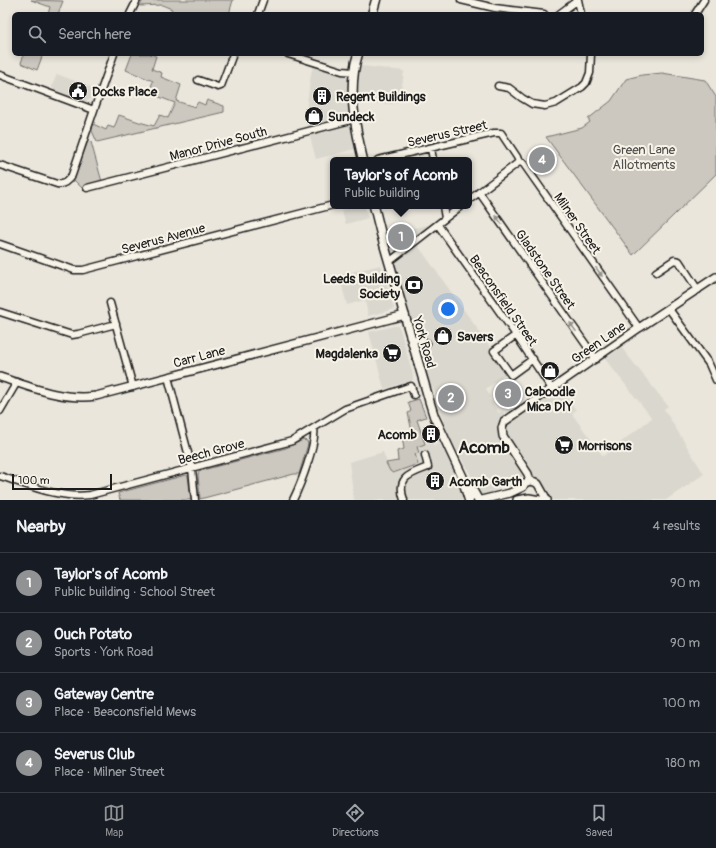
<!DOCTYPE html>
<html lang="en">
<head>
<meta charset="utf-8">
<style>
  :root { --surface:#171b24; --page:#20242c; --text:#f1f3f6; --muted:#9ea1a6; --line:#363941; --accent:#919294 }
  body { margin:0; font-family:Pangolin,sans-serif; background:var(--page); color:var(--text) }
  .scale { position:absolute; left:12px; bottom:10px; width:100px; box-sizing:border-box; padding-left:4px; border:2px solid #1c1c1c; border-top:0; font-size:11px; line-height:14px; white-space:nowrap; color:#1c1c1c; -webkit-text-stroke:3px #f7f3e8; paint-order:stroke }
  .you { position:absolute; left:448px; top:309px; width:14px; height:14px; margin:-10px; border:3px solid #fff; border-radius:50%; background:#1a73e8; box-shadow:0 0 0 6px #1a73e833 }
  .badge { display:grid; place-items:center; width:26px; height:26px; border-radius:50%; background:var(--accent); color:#fff; font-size:13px; font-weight:700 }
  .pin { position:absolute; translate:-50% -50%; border:2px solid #fff; box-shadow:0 1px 4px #0006 }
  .popup { position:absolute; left:330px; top:157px; width:142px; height:52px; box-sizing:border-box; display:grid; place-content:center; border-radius:6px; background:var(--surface); filter:drop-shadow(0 1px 3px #0005); font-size:13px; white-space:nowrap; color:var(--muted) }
  .popup b { font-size:15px; color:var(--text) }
  .popup::after { content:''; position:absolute; left:50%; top:100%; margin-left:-8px; border:8px solid transparent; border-top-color:var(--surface) }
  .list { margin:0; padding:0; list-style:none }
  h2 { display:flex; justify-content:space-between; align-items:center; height:52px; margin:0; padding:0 16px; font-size:17px }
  h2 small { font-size:13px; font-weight:400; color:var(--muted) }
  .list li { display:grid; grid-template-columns:26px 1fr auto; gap:12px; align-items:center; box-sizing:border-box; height:60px; padding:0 16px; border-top:1px solid var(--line) }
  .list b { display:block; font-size:15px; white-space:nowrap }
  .list p { margin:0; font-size:13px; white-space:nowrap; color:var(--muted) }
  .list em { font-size:13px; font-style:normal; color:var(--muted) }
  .icon { flex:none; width:22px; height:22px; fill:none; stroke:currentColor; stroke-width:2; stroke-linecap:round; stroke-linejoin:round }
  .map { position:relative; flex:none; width:716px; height:500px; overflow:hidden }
  .search { position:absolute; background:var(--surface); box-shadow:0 2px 6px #0003; left:12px; right:12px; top:12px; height:44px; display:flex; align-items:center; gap:10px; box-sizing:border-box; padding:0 14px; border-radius:6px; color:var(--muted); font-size:15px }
  .sheet { height:292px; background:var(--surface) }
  nav { display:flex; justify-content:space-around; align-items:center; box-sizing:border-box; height:56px; border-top:1px solid var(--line); background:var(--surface); font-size:11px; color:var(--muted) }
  nav a { display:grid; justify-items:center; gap:2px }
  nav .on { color:var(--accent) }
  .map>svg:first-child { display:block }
  .built { fill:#dad7ce }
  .green { fill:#ccc8c0; stroke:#74726e }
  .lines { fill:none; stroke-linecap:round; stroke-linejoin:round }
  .minor-casing { stroke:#1c1c1c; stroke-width:9 }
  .tertiary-casing { stroke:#1c1c1c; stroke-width:10 }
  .secondary-casing { stroke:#1c1c1c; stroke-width:11 }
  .minor { stroke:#f7f3e8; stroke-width:6 }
  .tertiary { stroke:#f7f3e8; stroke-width:7 }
  .secondary { stroke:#f7f3e8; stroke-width:8 }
  .oneway { fill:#94928c }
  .labels { text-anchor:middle; stroke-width:4; stroke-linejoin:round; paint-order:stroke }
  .poi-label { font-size:13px; font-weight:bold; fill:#1c1c1c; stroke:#f7f3e8; text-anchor:start }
  .street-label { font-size:13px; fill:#1c1c1c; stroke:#f7f3e8 }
  .park-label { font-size:13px; fill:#51504d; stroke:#f7f3e8 }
  .district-label { font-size:17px; font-weight:bold; fill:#1c1c1c; stroke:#f7f3e8 }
</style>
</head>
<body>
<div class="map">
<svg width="716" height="500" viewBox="0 0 716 500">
  <rect width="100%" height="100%" fill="#eae6dc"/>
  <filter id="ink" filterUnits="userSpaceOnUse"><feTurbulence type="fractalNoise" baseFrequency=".025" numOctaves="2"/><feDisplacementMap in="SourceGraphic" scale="8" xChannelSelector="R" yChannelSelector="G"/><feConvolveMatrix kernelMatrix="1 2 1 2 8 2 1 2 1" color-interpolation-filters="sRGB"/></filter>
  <g filter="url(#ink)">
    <path class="built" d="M314,62L353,72L355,65L404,71L400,101L392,104H366L354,106L361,149L351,150L316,159L310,137L306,111L311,74Z
      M57,74L95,89L91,99L85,102H81L54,90L52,86Z
      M357,206H365L368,218L346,224L341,210Z
      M428,225L429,227L414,240L491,348V354L497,362L499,361L503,367L501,369L505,374L486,389L490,397L489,399L499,413L502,411L511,423L561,390L576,410L572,414L603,456L652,418L605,359L621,347L668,406L664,409L704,474L666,500H552L542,486L530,473L482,496L451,439L444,422L435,393L426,375L392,257L387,234Z
      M381,265L394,309L368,316L365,300L347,305L339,275Z
      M394,326H398L400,329L413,375V380L384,389L369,332Z
      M431,441L434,446L439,443L446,455L464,494L465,500H354L349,462L383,452L390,471L418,464L415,454L417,447Z"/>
    <path class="green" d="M31,0L63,1L58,14H48L50,7Z
      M143,0H233L229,14H170L172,9L162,5L140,6Z
      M24,54H43L37,70L21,63Z
      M132,54H150L156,56L152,69L162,73L161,77L181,85L176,101L195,107L198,102L205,105L207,100L224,106V112L97,142L92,131L93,124L106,130L108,126L114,128L119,115L139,122L154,126L160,115L168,118L175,103L149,93L153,81L126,70Z
      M662,73L705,80L716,97V174L633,255L546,137L582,128L590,122L588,119L611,101L626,79L642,75Z
      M88,141L91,142L102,182L82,188L73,179Z
      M419,399L426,417L417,420L425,444L417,447L419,453L415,454L418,464L393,473L390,471L386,463L398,461L397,451L404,449L402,436L412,432L408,413L411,411L408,402Z
      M303,440L307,441L308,444L299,474H294L200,499L198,475L199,471L286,448Z
      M186,475L188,476L191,500H120L118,493Z"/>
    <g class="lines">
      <g class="minor-casing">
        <path id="minor" d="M461,0L495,8L544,14
          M578,0L581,14
          M130,14L137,0
          M258,14L263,0
          M559,14L578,0
          M695,14L704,0
          M288,54L342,71L354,72
          M0,75L94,110
          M198,80L218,87L221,86L233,54
          M498,86L509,88L522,98L532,104L545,106L556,103L582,87L586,83L590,73L591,54
          M431,148L433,160
          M378,160L494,133H501L517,157L519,162L523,163L639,328
          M0,165L57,184C64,185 68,181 72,175L94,110L114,54
          M87,188L355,119
          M479,192L596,359
          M469,200L519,162
          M443,206L445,218
          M438,225L516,335L552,389
          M0,244L74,270H83L333,205
          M389,262L461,206
          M656,272L674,260L679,261L698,290
          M110,303L133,387
          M669,309L709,364L716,380
          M0,312L72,335L78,334L116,324
          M516,335L494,351L511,375L533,359
          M412,340L419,339L427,343
          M168,377L192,468L195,500
          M0,411L17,382
          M0,476C29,485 59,499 90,495L292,441L345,409L411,386L414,395
          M293,500C300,486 317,443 314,428
          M404,500C396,477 410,474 428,467L425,455"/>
      </g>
      <g class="tertiary-casing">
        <path id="tertiary" d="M0,377C31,387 63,401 96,396L405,315
          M530,481L528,474L503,436L502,428L504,422L639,328L716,277
          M481,500L510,493L523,487L525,483L530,481L535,482L538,484L547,500
          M517,500L529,498L540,500"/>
      </g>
      <g class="secondary-casing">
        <path id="secondary" d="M372,14L376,0
          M358,54C347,88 355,126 363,160
          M374,206L381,234L430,403L434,416L464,480L465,487L469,500
          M464,480L470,486L478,500"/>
      </g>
      <use href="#minor" class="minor"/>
      <use href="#tertiary" class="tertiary"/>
      <use href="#secondary" class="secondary"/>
    </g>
    <defs><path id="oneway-solid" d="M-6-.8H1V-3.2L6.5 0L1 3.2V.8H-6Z"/></defs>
    <g class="oneway">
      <use href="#oneway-solid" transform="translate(499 220) rotate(-125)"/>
      <use href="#oneway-solid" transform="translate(599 272) rotate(55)"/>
      <use href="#oneway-solid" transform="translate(573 327) rotate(-125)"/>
    </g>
  </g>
  <defs>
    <g id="civic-disc" transform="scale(1)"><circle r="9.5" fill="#1c1c1c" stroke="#f7f3e8"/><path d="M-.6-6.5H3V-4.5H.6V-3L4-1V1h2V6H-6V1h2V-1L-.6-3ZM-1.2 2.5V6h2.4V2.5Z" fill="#fff"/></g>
    <g id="building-disc" transform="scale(1)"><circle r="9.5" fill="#1c1c1c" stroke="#f7f3e8"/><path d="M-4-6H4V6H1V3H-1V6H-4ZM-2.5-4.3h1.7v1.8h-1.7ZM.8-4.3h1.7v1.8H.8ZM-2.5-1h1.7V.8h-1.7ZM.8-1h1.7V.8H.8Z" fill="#fff"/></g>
    <g id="shop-disc" transform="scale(1)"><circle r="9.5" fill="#1c1c1c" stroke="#f7f3e8"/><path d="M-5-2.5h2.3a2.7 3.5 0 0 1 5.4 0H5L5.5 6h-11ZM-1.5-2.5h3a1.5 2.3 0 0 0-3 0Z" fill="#fff"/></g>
    <g id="bank-disc" transform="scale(1)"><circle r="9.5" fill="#1c1c1c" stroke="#f7f3e8"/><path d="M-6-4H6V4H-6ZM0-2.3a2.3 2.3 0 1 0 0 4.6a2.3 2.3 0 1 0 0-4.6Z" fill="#fff"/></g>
    <g id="supermarket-disc" transform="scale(1)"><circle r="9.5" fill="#1c1c1c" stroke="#f7f3e8"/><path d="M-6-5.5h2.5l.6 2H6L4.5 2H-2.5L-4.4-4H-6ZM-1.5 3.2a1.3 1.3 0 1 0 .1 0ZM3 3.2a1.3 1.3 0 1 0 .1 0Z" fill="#fff"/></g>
  </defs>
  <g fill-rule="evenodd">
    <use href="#civic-disc" x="78" y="91"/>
    <use href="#building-disc" x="322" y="96"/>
    <use href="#shop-disc" x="314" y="116"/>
    <use href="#bank-disc" x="414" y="285"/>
    <use href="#shop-disc" x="443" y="336"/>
    <use href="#supermarket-disc" x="392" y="353"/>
    <use href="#shop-disc" x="550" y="371"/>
    <use href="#building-disc" x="431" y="434"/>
    <use href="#supermarket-disc" x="564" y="445"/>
    <use href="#building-disc" x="435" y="481"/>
  </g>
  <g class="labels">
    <g class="poi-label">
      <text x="92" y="96">Docks Place</text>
      <text x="336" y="101">Regent Buildings</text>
      <text x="328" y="121">Sundeck</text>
      <text x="400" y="283" text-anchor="end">Leeds Building<tspan x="400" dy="15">Society</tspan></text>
      <text x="457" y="341">Savers</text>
      <text x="378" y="358" text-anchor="end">Magdalenka</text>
      <text x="550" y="396" text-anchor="middle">Caboodle<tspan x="550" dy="15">Mica DIY</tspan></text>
      <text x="417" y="439" text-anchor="end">Acomb</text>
      <text x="578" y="450">Morrisons</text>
      <text x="449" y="486">Acomb Garth</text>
    </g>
    <g class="street-label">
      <text transform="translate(447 133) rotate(-13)" y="5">Severus Street</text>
      <text transform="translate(218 143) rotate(-15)" y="5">Manor Drive South</text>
      <text transform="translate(578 223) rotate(55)" y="5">Milner Street</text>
      <text transform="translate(163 238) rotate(-15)" y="5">Severus Avenue</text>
      <text transform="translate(546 269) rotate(55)" y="5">Gladstone Street</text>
      <text transform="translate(504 300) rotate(55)" y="5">Beaconsfield Street</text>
      <text transform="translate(425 342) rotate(74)" y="5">York Road</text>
      <text transform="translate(598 342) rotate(-35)" y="5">Green Lane</text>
      <text transform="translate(199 356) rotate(-15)" y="5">Carr Lane</text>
      <text transform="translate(211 451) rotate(-15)" y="5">Beech Grove</text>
    </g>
    <g class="park-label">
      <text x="644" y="154">Green Lane<tspan x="644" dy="15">Allotments</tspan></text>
    </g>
    <g class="district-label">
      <text x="484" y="453">Acomb</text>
    </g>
  </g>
</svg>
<div class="scale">100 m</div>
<div class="you"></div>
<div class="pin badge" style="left:401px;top:237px">1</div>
<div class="popup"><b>Taylor's of Acomb</b>Public building</div>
<div class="pin badge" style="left:451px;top:398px">2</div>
<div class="pin badge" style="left:508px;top:394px">3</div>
<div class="pin badge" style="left:542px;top:160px">4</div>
<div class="search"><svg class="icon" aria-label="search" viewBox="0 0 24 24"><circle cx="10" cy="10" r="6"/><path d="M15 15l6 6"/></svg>Search here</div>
</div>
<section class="sheet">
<h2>Nearby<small>4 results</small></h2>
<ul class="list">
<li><span class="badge">1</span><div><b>Taylor's of Acomb</b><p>Public building · School Street</p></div><em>90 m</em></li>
<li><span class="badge">2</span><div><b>Ouch Potato</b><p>Sports · York Road</p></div><em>90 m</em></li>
<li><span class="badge">3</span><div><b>Gateway Centre</b><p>Place · Beaconsfield Mews</p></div><em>100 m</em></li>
<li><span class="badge">4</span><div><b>Severus Club</b><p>Place · Milner Street</p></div><em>180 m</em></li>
</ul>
</section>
<nav>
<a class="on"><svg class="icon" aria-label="map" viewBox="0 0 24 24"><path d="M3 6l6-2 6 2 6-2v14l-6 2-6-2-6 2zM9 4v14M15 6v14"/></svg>Map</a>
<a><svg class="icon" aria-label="directions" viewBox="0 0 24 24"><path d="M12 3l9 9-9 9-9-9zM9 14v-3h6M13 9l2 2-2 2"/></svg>Directions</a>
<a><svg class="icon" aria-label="saved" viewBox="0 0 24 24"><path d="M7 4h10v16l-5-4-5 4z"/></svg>Saved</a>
</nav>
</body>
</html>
